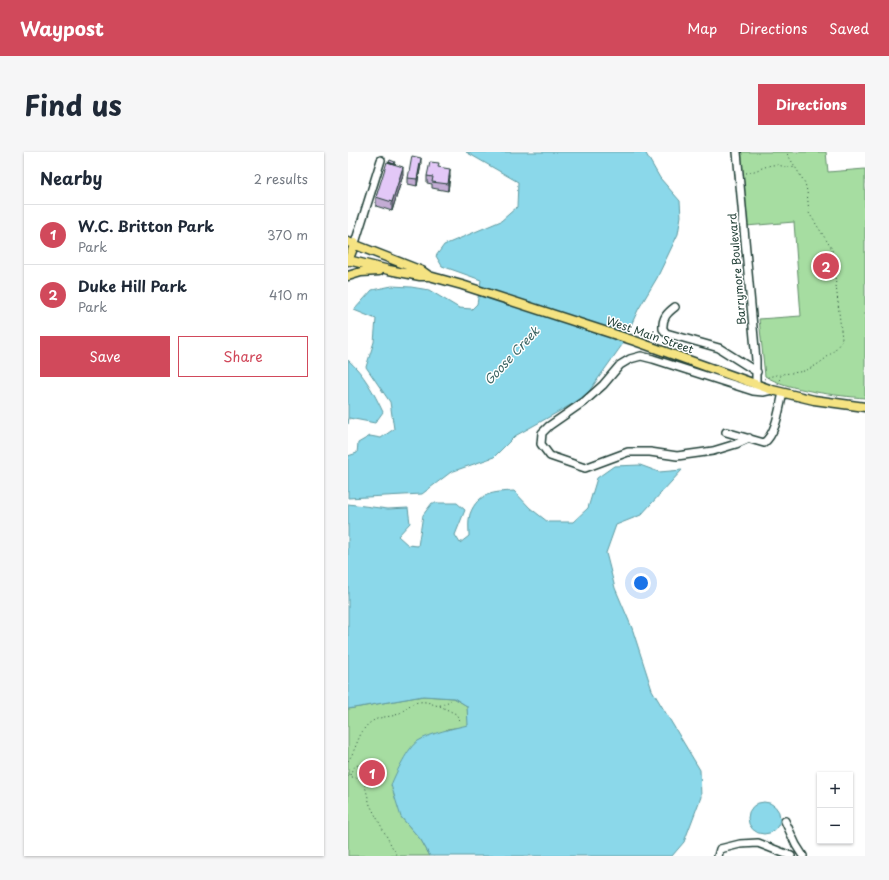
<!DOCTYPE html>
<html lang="en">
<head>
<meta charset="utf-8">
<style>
  :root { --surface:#fff; --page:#f6f6f7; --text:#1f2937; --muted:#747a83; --line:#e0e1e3; --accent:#d1495b }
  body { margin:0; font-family:"Playpen Sans",sans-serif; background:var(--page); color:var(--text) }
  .controls { position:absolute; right:12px; bottom:12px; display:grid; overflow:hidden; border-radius:0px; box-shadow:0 1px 3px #0004 }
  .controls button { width:36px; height:36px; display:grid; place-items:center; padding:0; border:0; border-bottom:1px solid var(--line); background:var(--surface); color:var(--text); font:20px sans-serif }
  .you { position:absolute; left:293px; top:431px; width:14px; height:14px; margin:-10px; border:3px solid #fff; border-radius:50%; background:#1a73e8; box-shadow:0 0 0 6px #1a73e833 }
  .badge { display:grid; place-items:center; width:26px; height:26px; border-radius:50%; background:var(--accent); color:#fff; font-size:13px; font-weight:700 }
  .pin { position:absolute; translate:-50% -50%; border:2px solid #fff; box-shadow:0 1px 4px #0006 }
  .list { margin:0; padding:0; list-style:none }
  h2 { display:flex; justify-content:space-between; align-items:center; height:52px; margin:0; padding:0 16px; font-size:17px }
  h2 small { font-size:13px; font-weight:400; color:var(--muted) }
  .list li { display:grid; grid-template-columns:26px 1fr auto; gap:12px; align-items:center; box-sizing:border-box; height:60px; padding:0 16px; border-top:1px solid var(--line) }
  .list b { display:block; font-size:15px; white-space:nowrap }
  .list p { margin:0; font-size:13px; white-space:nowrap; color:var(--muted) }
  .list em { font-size:13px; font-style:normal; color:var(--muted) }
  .actions { display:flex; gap:8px; padding:12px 16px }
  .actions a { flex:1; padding:9px 0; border:1px solid var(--accent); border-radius:0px; text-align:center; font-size:14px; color:var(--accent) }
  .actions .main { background:var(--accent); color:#fff }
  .map { position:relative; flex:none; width:517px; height:704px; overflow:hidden; border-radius:0px }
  header { display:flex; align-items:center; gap:24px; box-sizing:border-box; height:56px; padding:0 20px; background:var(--accent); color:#fff }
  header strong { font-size:19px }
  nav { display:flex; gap:22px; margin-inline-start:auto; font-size:14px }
  .intro { display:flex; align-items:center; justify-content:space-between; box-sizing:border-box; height:96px; padding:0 24px }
  h1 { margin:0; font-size:28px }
  .button { padding:10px 18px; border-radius:0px; background:var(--accent); color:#fff; font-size:14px; font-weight:700 }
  main { display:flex; gap:24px; padding:0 24px }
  aside { flex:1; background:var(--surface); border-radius:0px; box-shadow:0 1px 3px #0004 }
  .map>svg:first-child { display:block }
  .green { fill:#a6dda1; stroke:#628d6a }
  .water { fill:#8bd8ea; stroke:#609aa1 }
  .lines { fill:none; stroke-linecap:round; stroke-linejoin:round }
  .minor-casing { stroke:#1f3d34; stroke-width:10 }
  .major-casing { stroke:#1f3d34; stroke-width:11 }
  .path { stroke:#1f3d34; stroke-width:1; stroke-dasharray:1 3; stroke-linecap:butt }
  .minor { stroke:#fff; stroke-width:7 }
  .major { stroke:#f5e382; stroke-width:8 }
  .wall { fill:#c3acd4; stroke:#1f3d34 }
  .shaded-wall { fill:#9f8cad; stroke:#1f3d34 }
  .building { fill:#e3c8f7; stroke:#1f3d34 }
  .labels { text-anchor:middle; stroke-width:3; stroke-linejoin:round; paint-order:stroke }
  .street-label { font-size:11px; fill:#1f3d34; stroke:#fff }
  .water-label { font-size:12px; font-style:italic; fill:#3a6462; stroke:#fff }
</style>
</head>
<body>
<header>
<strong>Waypost</strong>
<nav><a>Map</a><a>Directions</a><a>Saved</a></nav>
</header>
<div class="intro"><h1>Find us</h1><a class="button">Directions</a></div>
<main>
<aside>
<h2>Nearby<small>2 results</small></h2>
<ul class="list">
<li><span class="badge">1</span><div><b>W.C. Britton Park</b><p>Park</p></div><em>370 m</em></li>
<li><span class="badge">2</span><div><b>Duke Hill Park</b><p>Park</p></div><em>410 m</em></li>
</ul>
<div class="actions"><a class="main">Save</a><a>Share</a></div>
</aside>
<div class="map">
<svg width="517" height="704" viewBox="0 0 517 704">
  <rect width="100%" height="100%" fill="#fff"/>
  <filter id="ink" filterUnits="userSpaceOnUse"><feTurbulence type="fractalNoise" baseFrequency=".025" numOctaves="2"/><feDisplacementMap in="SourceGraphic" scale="8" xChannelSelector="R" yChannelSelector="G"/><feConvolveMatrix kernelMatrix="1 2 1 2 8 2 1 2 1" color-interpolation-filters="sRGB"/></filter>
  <g filter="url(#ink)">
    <path class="green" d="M391,0H478L480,20L517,17V246C490,244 439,238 417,224L411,167L453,164L446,70L398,74Z
      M75,544L106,546L119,554L121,574L99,577L53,665L73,688L82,704H0V557Z"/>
    <path class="water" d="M118,0H297L312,26L332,49L333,64L330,82L309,126L290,158L274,193L237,245L167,284L146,305L103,320L74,342L0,346V304L9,301L10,291L22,284L33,286L46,277L42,250L18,215L26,190L28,167L6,158L24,138L44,134L63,135L81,138L111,156L124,157L129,152L133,128L94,114L88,104L96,93L153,69L169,55L170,30Z
      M0,208C16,222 26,241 35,260L27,271L1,266L0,272Z
      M292,313L311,320L334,318L293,363L268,373L258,401L267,436L284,476L304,538L352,618L353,645L336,690L324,704H82L73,688L53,665L43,633C48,621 60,595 70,589C83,581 106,576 120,573L119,554L106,546L75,544L0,557V352L40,357L60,356L62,371L50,384L60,393L70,394L75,363L84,351H109L117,358L107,383L112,391L121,384C121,378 120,368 122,362C130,340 147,340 166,339L182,356L200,370H225L240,356L249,326L266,314Z
      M400 666a16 16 0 1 1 32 0a16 16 0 1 1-32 0Z"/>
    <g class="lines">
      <g class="minor-casing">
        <path id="minor" d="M389,0L408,208V233
          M7,91L33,8
          M327,155C319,161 314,166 315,177L318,181L371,196L409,220
          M378,280L416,291C429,280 431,256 435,241
          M401,286L388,292L365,299L329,304L302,300H280L237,316L202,304L193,292L194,281L201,274L237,249L255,233L272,213L282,207L293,204L305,207L405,239L415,240L424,238
          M437,669L448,693L455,704
          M370,704L372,697L392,692L410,691L443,704"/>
      </g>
      <g class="major-casing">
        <path id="major" d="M0,90L74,119L81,124
          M0,108L41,118L72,124H81L114,133L287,189L424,238L466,248L517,255
          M0,109L7,91
          M0,124L13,120L31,119"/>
      </g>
      <path class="path" d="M398,21C407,20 414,15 424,13C432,12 439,17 447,15
        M416,227C428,221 443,222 456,219C469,215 489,199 494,187L484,97L461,61L459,39L457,31L438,0
        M430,232L433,223
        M92,554L108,562L113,570
        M0,609C11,594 10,572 32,566C38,564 44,565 50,562C58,558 61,551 71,550C87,548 85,560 103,548
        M2,623C5,612 13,611 24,613
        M0,624L9,626L16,630L22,653L49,704"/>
      <use href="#minor" class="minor"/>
      <use href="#major" class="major"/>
    </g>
    <path class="wall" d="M41,10L47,12L55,23L44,59L28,54V45Z
      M73,12L69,34L60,32V26Z
      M91,15L102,24L100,39L84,36V32L79,31V24Z"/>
    <path class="shaded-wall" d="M73,6V12L69,34V27Z
      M55,15V23L44,59V50Z
      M102,17V24L100,39V32Z"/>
    <path class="building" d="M64,4L73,6L69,27L60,26Z
      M42,8L47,10L46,12L41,10Z
      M39,10L55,15L44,50L28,45Z
      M82,10L91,11L90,15L102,17L100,32L84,30L85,25L79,24Z"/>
  </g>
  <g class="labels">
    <g class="street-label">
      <text transform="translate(389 117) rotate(-95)" y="4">Barrymore Boulevard</text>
      <text transform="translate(302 183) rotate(19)" y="4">West Main Street</text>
    </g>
    <g class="water-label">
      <text transform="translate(164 204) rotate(-47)" y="4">Goose Creek</text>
    </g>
  </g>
</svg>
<div class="controls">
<button>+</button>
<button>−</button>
</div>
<div class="you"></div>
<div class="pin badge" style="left:24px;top:621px">1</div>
<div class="pin badge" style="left:478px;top:114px">2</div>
</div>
</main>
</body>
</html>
